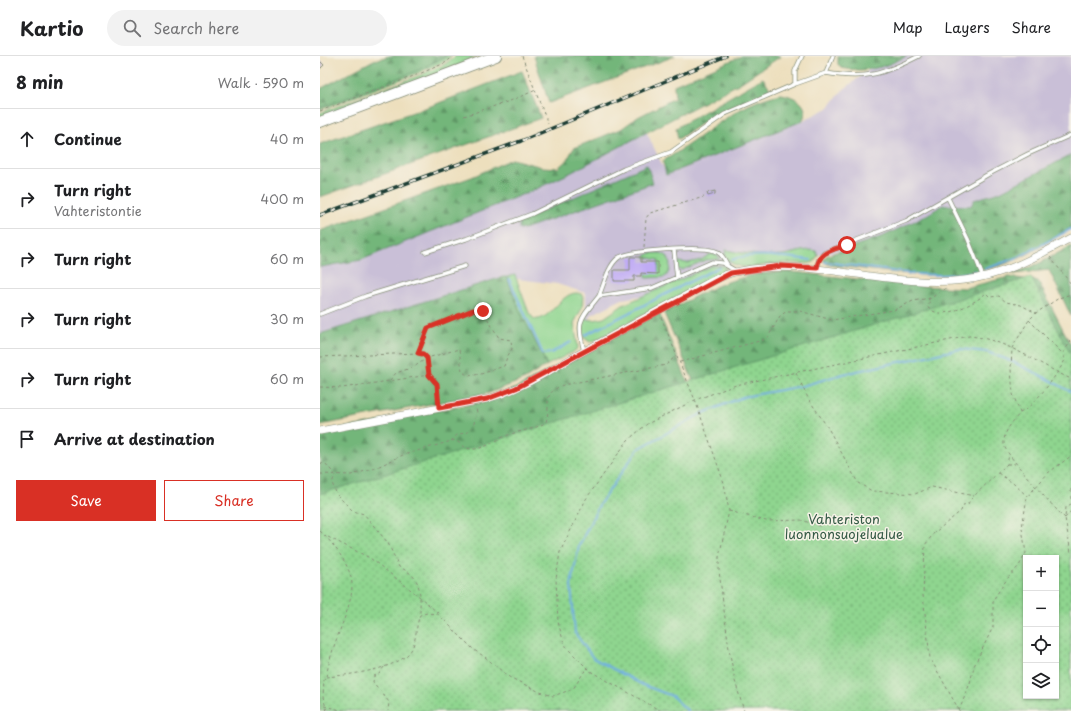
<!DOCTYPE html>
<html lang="en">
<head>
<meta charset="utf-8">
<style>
  :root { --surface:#fff; --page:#f2f2f2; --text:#202124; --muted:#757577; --line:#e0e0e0; --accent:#d93025 }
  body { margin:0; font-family:"Playpen Sans",sans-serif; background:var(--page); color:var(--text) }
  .controls { position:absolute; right:12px; bottom:12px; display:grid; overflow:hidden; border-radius:0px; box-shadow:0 1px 3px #0004 }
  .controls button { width:36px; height:36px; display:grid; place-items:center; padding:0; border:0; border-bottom:1px solid var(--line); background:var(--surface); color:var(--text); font:20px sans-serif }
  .stop { position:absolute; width:12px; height:12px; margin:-9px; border:3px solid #d93025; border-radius:50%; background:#fff }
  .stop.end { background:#d93025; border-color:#fff; box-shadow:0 1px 4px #0008 }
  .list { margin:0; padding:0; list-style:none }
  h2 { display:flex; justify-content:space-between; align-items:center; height:52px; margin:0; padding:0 16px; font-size:17px }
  h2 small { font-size:13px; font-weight:400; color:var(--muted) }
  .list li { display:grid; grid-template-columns:26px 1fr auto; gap:12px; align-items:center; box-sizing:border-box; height:60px; padding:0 16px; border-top:1px solid var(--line) }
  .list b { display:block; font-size:15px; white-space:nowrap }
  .list p { margin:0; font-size:13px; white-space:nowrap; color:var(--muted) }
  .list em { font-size:13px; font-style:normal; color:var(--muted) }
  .actions { display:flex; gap:8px; padding:12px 16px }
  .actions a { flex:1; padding:9px 0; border:1px solid var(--accent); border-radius:0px; text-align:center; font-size:14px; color:var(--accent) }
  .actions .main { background:var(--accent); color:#fff }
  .icon { flex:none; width:22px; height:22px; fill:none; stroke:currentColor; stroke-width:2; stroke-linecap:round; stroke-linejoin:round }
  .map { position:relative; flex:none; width:751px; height:655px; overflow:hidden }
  header { display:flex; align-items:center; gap:24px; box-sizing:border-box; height:56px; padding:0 20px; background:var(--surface); border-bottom:1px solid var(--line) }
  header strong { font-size:19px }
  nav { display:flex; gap:22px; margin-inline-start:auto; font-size:14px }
  .search { width:280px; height:36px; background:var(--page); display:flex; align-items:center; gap:10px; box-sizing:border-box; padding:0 14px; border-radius:22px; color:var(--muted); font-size:15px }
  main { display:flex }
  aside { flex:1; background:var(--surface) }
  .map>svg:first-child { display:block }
  .railway { fill:#c9bfd7 }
  .grass { fill:#8fd58f; stroke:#578962 }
  .forest { fill:url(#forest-firs); stroke:#497a57 }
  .park { fill:url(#park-dots); stroke:#578962; fill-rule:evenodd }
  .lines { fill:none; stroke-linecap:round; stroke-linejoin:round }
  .stream { stroke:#70aee3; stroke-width:2 }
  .building { fill:#c0abf5 }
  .lane-casing { stroke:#868e78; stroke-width:5 }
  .street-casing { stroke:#868e78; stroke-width:8 }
  .secondary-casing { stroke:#868e78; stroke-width:12 }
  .path { stroke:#868e78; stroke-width:1; stroke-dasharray:3 3; stroke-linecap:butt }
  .lane { stroke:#fff; stroke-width:3.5 }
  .street { stroke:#fff; stroke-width:7 }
  .secondary { stroke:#fff; stroke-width:10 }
  .rail-casing { stroke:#1f3d34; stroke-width:3.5 }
  .rail { stroke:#f7f3e8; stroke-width:2; stroke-dasharray:6; stroke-linecap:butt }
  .route { stroke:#d93025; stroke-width:5 }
  .labels { text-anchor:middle; stroke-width:3; stroke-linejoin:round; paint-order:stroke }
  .park-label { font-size:13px; fill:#355b46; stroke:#f7f3e8 }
</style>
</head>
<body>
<header>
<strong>Kartio</strong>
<div class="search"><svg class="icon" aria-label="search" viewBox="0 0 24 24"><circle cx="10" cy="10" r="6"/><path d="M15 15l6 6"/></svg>Search here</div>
<nav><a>Map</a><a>Layers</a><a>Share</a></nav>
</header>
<main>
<aside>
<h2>8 min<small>Walk · 590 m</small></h2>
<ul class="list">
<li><svg class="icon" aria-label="ahead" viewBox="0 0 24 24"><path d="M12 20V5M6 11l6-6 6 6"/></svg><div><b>Continue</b></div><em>40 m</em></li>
<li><svg class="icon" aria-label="right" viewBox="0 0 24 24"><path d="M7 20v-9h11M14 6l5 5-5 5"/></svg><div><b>Turn right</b><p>Vahteristontie</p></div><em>400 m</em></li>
<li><svg class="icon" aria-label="right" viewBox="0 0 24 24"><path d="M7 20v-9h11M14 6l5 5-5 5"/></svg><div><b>Turn right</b></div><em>60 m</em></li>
<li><svg class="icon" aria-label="right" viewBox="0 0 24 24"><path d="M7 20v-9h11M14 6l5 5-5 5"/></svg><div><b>Turn right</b></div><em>30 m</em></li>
<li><svg class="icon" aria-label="right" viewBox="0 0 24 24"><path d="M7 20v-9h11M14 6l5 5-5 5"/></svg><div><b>Turn right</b></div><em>60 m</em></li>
<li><svg class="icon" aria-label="arrive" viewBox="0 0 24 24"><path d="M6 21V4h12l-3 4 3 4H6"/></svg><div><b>Arrive at destination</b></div></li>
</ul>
<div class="actions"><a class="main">Save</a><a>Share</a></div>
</aside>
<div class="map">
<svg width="751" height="655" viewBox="0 0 751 655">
  <defs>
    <pattern id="forest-firs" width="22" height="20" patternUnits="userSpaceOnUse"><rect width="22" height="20" fill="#73b67a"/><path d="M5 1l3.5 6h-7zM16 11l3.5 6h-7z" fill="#5e9565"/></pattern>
    <pattern id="park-dots" width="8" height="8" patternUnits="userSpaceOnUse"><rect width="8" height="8" fill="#8fd58f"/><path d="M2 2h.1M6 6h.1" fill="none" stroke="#74ae76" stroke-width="1.8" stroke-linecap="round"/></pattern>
  </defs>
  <rect width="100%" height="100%" fill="#f7f3e8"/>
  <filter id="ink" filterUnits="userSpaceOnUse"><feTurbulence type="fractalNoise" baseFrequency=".025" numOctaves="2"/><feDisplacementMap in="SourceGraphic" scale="8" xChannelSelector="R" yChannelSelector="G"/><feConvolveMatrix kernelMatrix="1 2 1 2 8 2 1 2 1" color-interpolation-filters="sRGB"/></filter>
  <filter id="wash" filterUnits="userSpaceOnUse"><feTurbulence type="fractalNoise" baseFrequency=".012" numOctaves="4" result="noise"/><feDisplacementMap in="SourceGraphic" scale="16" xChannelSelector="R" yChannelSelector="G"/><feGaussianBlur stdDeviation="0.9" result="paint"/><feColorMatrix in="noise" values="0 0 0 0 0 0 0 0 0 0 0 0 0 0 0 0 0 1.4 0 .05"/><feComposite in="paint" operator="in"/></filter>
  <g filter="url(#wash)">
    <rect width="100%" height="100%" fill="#eddfbd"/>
    <path class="railway" d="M587,0H751V99L680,136L654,144L651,150L623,149L605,160L564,180L529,192L480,203L425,202L333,238L302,243L271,259L266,267V237L237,228L183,221L0,278V211L41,204L326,75L347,119L482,65L508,52L523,34L549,14Z"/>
    <path class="grass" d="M127,0H131L127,4L98,17L0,54V52L97,15Z
      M136,0H156L142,8L0,62V57L103,18L125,8Z
      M406,194C425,198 443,200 462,199C473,198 485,192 496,195L498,199L494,206L490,207C480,208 469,206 459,207C442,208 414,219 405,199Z
      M331,197H341L347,200C351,206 351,216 345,221L326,222V217H338L339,204L325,201L326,199Z
      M390,198L397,199L400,203L386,204L362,214L357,213L358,206L368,207L381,204Z
      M393,209L405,210V215L278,283L270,286L263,281L261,273L264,263L274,264L284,262L303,249Z
      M195,219L209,257L214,263C231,267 244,228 263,239L262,252L254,267L258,292L253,296L227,309L199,253L187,221Z"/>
    <path class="forest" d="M71,0H127L97,15L0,52V33L54,4Z
      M214,0H355L229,47Z
      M422,0H461L420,27L250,117L216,133L41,204L0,211V175L152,121L192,103L222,111L238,112L247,104L254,92L301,73L318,61L355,42L354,29Z
      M518,0H587C563,12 547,17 521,12L518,8Z
      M202,15L221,62L0,141V88L111,50Z
      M443,22L451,34L391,61L358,83L356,72Z
      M461,38C475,40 492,49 482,65L346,119L343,105C382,83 415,47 461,38Z
      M751,99V172C731,183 711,198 690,206C628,230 573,215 510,209L504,206V202L508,199L564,180L605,160L623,149L651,150L654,144L680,136Z
      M327,109L333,127L204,173H199V167L205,163Z
      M751,190V260L729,214L693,218L720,207Z
      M472,216L601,230L645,232L689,221L718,225L751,289V311L375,329L344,257C391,232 416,216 472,216Z
      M183,221H187L199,253L227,309L205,323L169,337L0,369V278Z
      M339,257L373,339L0,655V377L173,344Z"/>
    <path class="park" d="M711,221L751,299V655H0V438ZM706,502H736V640H706Z"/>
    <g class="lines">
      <path class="stream" d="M412,204C431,195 470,202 491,204
        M505,206C553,211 610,226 656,215
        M665,213L699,201L751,173
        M189,223L223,298L231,297L251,286
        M265,279L399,211
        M368,655L352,640L323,629L273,602L255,577L251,529L259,490L279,449L318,393L381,358L423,341L482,330L523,318L640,293L667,296L691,305L732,325L751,336"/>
    </g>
    <g id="blocks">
      <path class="building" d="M0,5L4,9L0,13Z
        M395,135V138L388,140L387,137Z
        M310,201H321V206H338V218L321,217V220H314V225H294V214H310Z
        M507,461L511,462L509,467L505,466Z"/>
    </g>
  </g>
  <g filter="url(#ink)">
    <use href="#blocks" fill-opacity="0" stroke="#868e78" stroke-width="1"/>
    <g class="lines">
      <g class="lane-casing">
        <path id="lane" d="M506,17C545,24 564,18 599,0
          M475,28L506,17L513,0
          M628,142L648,183L663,221
          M354,194L357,222
          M105,196L146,183L212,158L304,113L351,96L405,58L475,28V15L482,0
          M497,212L499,203L504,197L586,165L667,119L708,98L751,79
          M279,240C284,228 288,210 298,202C308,194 382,190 395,195C401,196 404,203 407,208
          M0,258L46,240L145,210
          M264,295C256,264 260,264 279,240L332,232L392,206L402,207L416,215"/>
      </g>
      <g class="street-casing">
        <path id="street" d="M0,375L167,343C199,334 228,316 257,299C291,280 325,262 359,243C377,234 396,220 415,216C492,199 567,233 644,224C683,220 717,200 751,182"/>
      </g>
      <g class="secondary-casing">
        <path id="secondary" d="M0,66L176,0"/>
      </g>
      <path class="path" d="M202,0L228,68
        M0,55L99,18L125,7L134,0
        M144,60L190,45L216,34
        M324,191L326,162L330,157L384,141
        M730,201L751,228
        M608,244L626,232
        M341,261L375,344L404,427L409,455L399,501V515L409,593L415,625L424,655
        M709,264L742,297
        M0,301L98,297L103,298L107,302L109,319L117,328L118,346
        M360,306L447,283L460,260L467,255H480L512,264L574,254L593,245L610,242L608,252C611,254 616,257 619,257C633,258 657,246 666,237L670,241L679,240L686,246L701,249L716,257
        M476,317L488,342L508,372L538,427L552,435L595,438L612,431L654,440
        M70,324L76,317L94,311L107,302L139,293L142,315L148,320L161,318L184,310L187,301L192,293L191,284L179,282L163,255L153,254L109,272L98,297
        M0,331L22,332L109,319
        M700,357C713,351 738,318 745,304L743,297L751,285
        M131,385L138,378C154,377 153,370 157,356L156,353
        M0,407L6,408L15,419L12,427L17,439L33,455L44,458L68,487L79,511C103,521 100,536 100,559
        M687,408H695
        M678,417L694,428L707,440
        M0,418L31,419L53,413L83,399L135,384C141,388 147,394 154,393C167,392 177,383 188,379C201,374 215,374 226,366C232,346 220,339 243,329L346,309L356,300
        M751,433V439
        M751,440V444
        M751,448L746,451L745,462L751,497
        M409,455L446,465L481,464L503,471
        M745,462C735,453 685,398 684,389C683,375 692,367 700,357L693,338L691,314L692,292L709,264L716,257L739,242L751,238
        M745,462L751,455
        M0,475C13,487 32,511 32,529C32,545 25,560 20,574C14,589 9,605 6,621L4,624L3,641L7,655
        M8,481L50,502L100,541L118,557
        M64,611L59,618L54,620L53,626L69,646L68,655
        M6,621C28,619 74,614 89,597C97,588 95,571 100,559L107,557L118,558L154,594L165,601L189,621L220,636L233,640L253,633L266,613
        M4,650L25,655
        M639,654L610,602L603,539L605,489L614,477L641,455L643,449L648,448L650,444L687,408L689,399
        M341,655L270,615L247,592L243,584L238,566L236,523L240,496L266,443L308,384L327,368L375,344L416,329L649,280C686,283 718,308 751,323
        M639,655L650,627L654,610L673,571V544L687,523L699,510L706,497L702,472L707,441L728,417L751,400"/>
      <use href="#lane" class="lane"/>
      <use href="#street" class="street"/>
      <use href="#secondary" class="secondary"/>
      <g class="rail-casing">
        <path id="rail" d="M0,159L201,85L406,0"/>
      </g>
      <use href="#rail" class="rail"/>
    </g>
  </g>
  <g class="lines" filter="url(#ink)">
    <path class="route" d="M163,255L153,254L108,272L98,297L103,298L107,302L109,319L117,328L119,352L167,343L196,332L411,217L461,210L497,212C499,195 512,194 527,189"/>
  </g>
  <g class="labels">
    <g class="park-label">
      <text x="524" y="468">Vahteriston<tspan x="524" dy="15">luonnonsuojelualue</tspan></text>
    </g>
  </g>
</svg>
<div class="controls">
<button>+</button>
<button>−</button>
<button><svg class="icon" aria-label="locate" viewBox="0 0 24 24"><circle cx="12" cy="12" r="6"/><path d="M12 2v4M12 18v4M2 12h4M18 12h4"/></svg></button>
<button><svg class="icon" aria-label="layers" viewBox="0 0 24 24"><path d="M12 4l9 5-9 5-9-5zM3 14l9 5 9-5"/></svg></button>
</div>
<div class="stop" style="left:527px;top:189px"></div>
<div class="stop end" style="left:163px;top:255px"></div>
</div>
</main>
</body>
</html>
